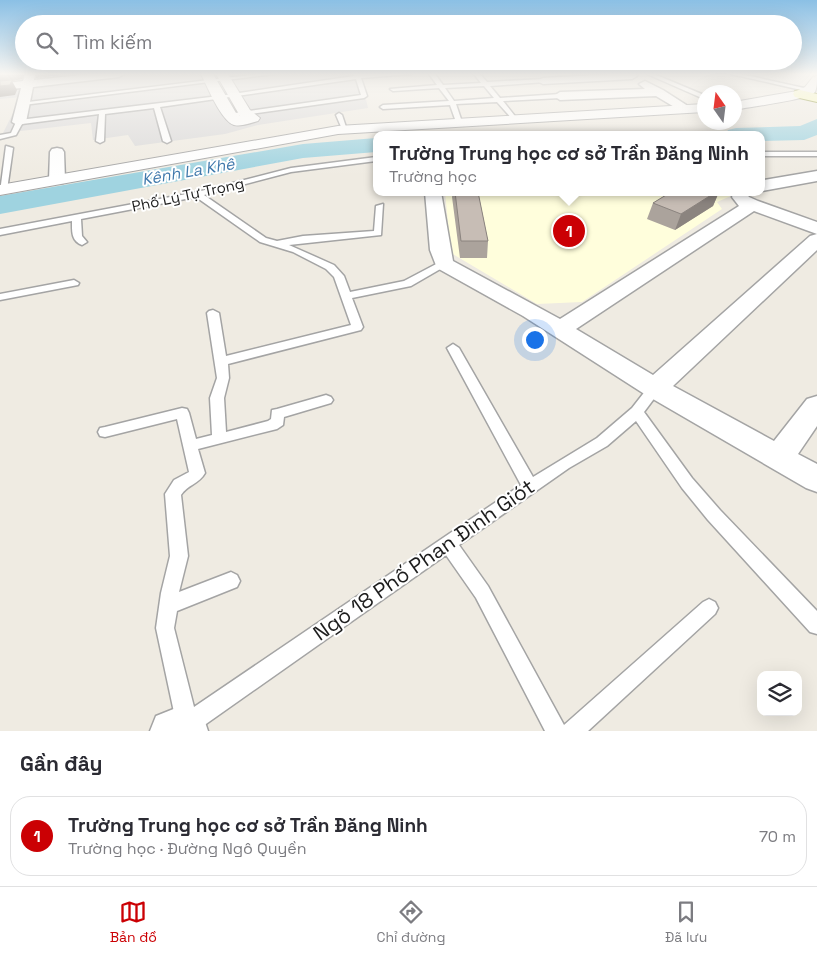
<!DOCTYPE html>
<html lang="vi">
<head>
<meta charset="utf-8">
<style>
  :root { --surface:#fff; --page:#f7f7f7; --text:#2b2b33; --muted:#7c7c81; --line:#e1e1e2; --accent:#cb0004 }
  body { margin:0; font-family:"Space Grotesk",sans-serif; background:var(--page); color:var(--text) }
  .controls { position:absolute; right:15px; bottom:15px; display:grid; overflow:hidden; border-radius:10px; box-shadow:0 5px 20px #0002 }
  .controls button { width:45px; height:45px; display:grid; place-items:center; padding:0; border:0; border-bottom:1px solid var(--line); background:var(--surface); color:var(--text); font:25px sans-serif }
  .compass { position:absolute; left:697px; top:85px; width:45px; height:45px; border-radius:50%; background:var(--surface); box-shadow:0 5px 20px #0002; rotate:346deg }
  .you { position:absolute; left:534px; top:339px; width:18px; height:18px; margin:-12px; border:4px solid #fff; border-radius:50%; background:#1a73e8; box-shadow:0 0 0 8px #1a73e833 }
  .badge { display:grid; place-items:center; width:32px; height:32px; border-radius:50%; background:var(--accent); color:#fff; font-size:16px; font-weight:700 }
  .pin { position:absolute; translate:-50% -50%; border:2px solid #fff; box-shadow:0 1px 5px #0006 }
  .popup { position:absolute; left:373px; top:131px; width:392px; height:65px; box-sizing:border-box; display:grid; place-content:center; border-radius:10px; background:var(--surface); filter:drop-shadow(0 1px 4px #0005); font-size:16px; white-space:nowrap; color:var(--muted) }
  .popup b { font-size:19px; color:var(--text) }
  .popup::after { content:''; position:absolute; left:50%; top:100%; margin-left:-10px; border:10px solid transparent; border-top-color:var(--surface) }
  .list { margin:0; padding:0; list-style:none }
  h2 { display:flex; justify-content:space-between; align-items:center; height:65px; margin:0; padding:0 20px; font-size:21px }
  h2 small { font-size:16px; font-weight:400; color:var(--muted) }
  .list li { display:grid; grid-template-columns:32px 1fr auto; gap:15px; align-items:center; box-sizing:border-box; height:80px; margin:0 10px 10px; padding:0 10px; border:1px solid var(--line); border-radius:20px }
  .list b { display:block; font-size:19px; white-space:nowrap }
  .list p { margin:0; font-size:16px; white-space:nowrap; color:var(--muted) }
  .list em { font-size:16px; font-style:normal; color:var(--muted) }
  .icon { flex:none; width:28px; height:28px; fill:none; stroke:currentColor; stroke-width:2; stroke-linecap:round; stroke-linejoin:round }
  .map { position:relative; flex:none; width:817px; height:731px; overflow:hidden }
  .search { position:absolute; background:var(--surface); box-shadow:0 5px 20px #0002; left:15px; right:15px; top:15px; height:55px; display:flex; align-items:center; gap:12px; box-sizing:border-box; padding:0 18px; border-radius:28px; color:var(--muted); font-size:19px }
  .sheet { height:155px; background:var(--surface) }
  nav { display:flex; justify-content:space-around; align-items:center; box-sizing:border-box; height:70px; border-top:1px solid var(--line); background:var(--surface); font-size:14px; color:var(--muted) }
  nav a { display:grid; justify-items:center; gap:2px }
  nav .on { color:var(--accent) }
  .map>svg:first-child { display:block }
  .residential { fill:#dbdada }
  .education { fill:#fffedc }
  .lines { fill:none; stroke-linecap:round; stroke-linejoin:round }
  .river { fill:#9fd3e0; fill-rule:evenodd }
  .service-casing { stroke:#a4a4a4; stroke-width:3 }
  .minor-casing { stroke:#a4a4a4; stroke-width:3 }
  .tertiary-casing { stroke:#a4a4a4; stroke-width:2 }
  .secondary-casing { stroke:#6e7900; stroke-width:2 }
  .service { fill:#fff; fill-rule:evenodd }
  .minor { fill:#fff; fill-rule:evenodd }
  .tertiary { fill:#fff; fill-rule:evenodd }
  .secondary { fill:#fcfeb2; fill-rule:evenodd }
  .wall { fill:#aba39c }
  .shaded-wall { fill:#8b847f }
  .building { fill:#c7bdb5; stroke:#8b847f }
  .labels { text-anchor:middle; stroke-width:4; stroke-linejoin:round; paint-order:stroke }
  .far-street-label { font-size:15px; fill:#1d1d1d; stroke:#fff }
  .far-water-label { font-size:16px; font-style:italic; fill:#4079ac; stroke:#fff }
  .near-street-label { font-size:21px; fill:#1d1d1d; stroke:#fff }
</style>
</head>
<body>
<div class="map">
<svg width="817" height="731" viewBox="0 0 817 731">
  <rect width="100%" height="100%" fill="#efebe2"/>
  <path class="residential" d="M0,74H360L368,108L258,125L225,134L135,146L128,135L93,140L91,123L3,133L21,97L0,99Z"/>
  <path class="education" d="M445,192H740L717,202L722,209L582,302L537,304L451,253Z"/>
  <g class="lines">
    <path class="river" d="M817,119V135L804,140L762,141V135H725L728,130L736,128L800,126Z
      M376,138V152L303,158L0,214V196L303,144Z"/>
    <g class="service-casing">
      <path id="service" d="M258,74H274L23,105L20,103Z
        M352,74H411L361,78L367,96L364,98L237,116L235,115V113L361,95L356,79L160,107L171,141L167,143L163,141L154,108L105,114L104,141L100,143L96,141L99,114L22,124L16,135L0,139V135L11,133L16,122L19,120L219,96L354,76Z
        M429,74H435L443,85L481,83L474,74H480L487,82L543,79L545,82L490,86L500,98L560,94L563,96L560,98L503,101L518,120L515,122L497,102L456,104L462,122L459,124L456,122L450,105L383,109L380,107L383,105L449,101L439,88L393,91L390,89L437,85ZM484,86L494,98L454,101L445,88Z
        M647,74H654L704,95V99Z
        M731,74H741L813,90L810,92Z
        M339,113L342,115L347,130L342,129L336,115Z
        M6,146L13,148L7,190L3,192H0Z
        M762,152H817V156H762Z
        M376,157V161L291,172L204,195L266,238L277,241L303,236L374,231L376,206L383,204L381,235L289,245L334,265L344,276L350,292L404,281L440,262L444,261L449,264L411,286L352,298L363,327L361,330L228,364L229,378L224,398L226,432L268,421L271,419L272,410L277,409L326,395L331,397L333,400L331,403L284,417L283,425L277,429L198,449L205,473C199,484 187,485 181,495L188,556L179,592L231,572L237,575L240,581L237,587L177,611L174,628L194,707L521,485L447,348L453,344L459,348L533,477L597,438L632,408L650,385H660L662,388L644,412L692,478L720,510L817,611V634L810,632L708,520L682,488L636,421L607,446L569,468L459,545L488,586L564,725L703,602L709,599L715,602L718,608L715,614L588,731H545L476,598L446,555L196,731H178L156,628L161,593L170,556L165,494L174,480L189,472L177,419L105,437L100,436L98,432L100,428L105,427L182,408L187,409L189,413L196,439L212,435L210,398L217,378L207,313L209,311L213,310L219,313L226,356L351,325L334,277L326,269L293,252L260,242L196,197L81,219L82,236L87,242L82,245C71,241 72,231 72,221L0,235V229L197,192L291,168Z
        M74,280L79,283L78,285L0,300V294Z"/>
    </g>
    <g class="minor-casing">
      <path id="minor" d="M25,74H35L34,80L90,74H124L119,77L33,87L26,122L19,126L12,122L21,88L0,90V84L23,81Z
        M612,74H636L637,76L632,79L543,84L537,81L543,78Z
        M645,81L663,90L691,108L689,111H681L656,96L560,100L554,96L560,92L645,89L639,84Z
        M57,148L62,149L64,152L65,180L63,183H51L49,180L50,152L52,149Z
        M817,171V181L762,191V181L764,180Z
        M425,192H441L453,261L560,319L739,206L732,197L734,193H746L749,197L758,201L817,222V234L754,211L576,329L653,375L810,236L817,234V250L673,386L774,441L807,399L817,396V426L798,454L817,464V492L806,488L646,395L523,316L437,268L430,250Z
        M186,704L201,710L208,731H150L156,716Z"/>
    </g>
    <g class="tertiary-casing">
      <path id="tertiary" d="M201,74H213L236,113L240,116L216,74H228L250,110L260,118L258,121C251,123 241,127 234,125C221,121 207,86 201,74Z
        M817,76C817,81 817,88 815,92C808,100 748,107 734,110V102L797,91L805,87L813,77Z
        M704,104V112L338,134L0,195V185L338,126Z"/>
    </g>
    <g class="secondary-casing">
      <path id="secondary" d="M800,90L817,94V102L795,97L793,94L795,91Z"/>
    </g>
    <use href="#service" class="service"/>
    <use href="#minor" class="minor"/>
    <use href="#tertiary" class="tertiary"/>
    <use href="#secondary" class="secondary"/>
  </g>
  <path class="wall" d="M453,192H478L488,241L487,258H460L452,197Z
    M671,192H719L713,206L675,230L647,219L653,203Z"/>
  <path class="shaded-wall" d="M0,74H24L22,79L12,81L17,90L15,95L0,97Z
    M35,74H75L36,78Z
    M716,192H719L713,206L675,230L681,214Z"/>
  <path class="building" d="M12,80L10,85L0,86V81Z
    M455,192H478L488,241H461Z
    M671,192H716L681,214L653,203Z"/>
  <linearGradient id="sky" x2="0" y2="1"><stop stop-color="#8bc0e5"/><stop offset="0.42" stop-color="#f8f6f2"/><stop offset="1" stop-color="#f8f6f2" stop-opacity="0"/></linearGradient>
  <rect width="817" height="176" fill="url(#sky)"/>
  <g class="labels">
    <g class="far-street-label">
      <text transform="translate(188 195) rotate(-12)" y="5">Phố Lý Tự Trọng</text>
    </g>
    <g class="far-water-label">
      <text transform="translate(188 171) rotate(-10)" y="6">Kênh La Khê</text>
    </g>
    <g class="near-street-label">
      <text transform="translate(424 560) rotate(-35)" y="7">Ngõ 18 Phố Phan Đình Giót</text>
    </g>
  </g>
</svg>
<div class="controls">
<button><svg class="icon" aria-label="layers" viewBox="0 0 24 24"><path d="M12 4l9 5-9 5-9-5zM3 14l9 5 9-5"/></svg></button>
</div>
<svg class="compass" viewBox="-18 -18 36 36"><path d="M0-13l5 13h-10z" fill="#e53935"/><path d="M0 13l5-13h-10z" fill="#7c7c81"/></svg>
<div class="you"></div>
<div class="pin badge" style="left:569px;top:231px">1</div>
<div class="popup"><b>Trường Trung học cơ sở Trần Đăng Ninh</b>Trường học</div>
<div class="search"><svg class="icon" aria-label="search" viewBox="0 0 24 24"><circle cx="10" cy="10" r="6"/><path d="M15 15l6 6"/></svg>Tìm kiếm</div>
</div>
<section class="sheet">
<h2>Gần đây<small></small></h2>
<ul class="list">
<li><span class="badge">1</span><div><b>Trường Trung học cơ sở Trần Đăng Ninh</b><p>Trường học · Đường Ngô Quyền</p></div><em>70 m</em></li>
</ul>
</section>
<nav>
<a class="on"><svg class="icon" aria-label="map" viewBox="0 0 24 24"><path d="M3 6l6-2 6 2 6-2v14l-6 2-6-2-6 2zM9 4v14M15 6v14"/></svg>Bản đồ</a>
<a><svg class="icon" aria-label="directions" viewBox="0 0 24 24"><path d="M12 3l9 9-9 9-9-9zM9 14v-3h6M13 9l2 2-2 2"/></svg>Chỉ đường</a>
<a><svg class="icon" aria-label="saved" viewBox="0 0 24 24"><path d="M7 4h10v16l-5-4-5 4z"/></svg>Đã lưu</a>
</nav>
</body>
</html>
